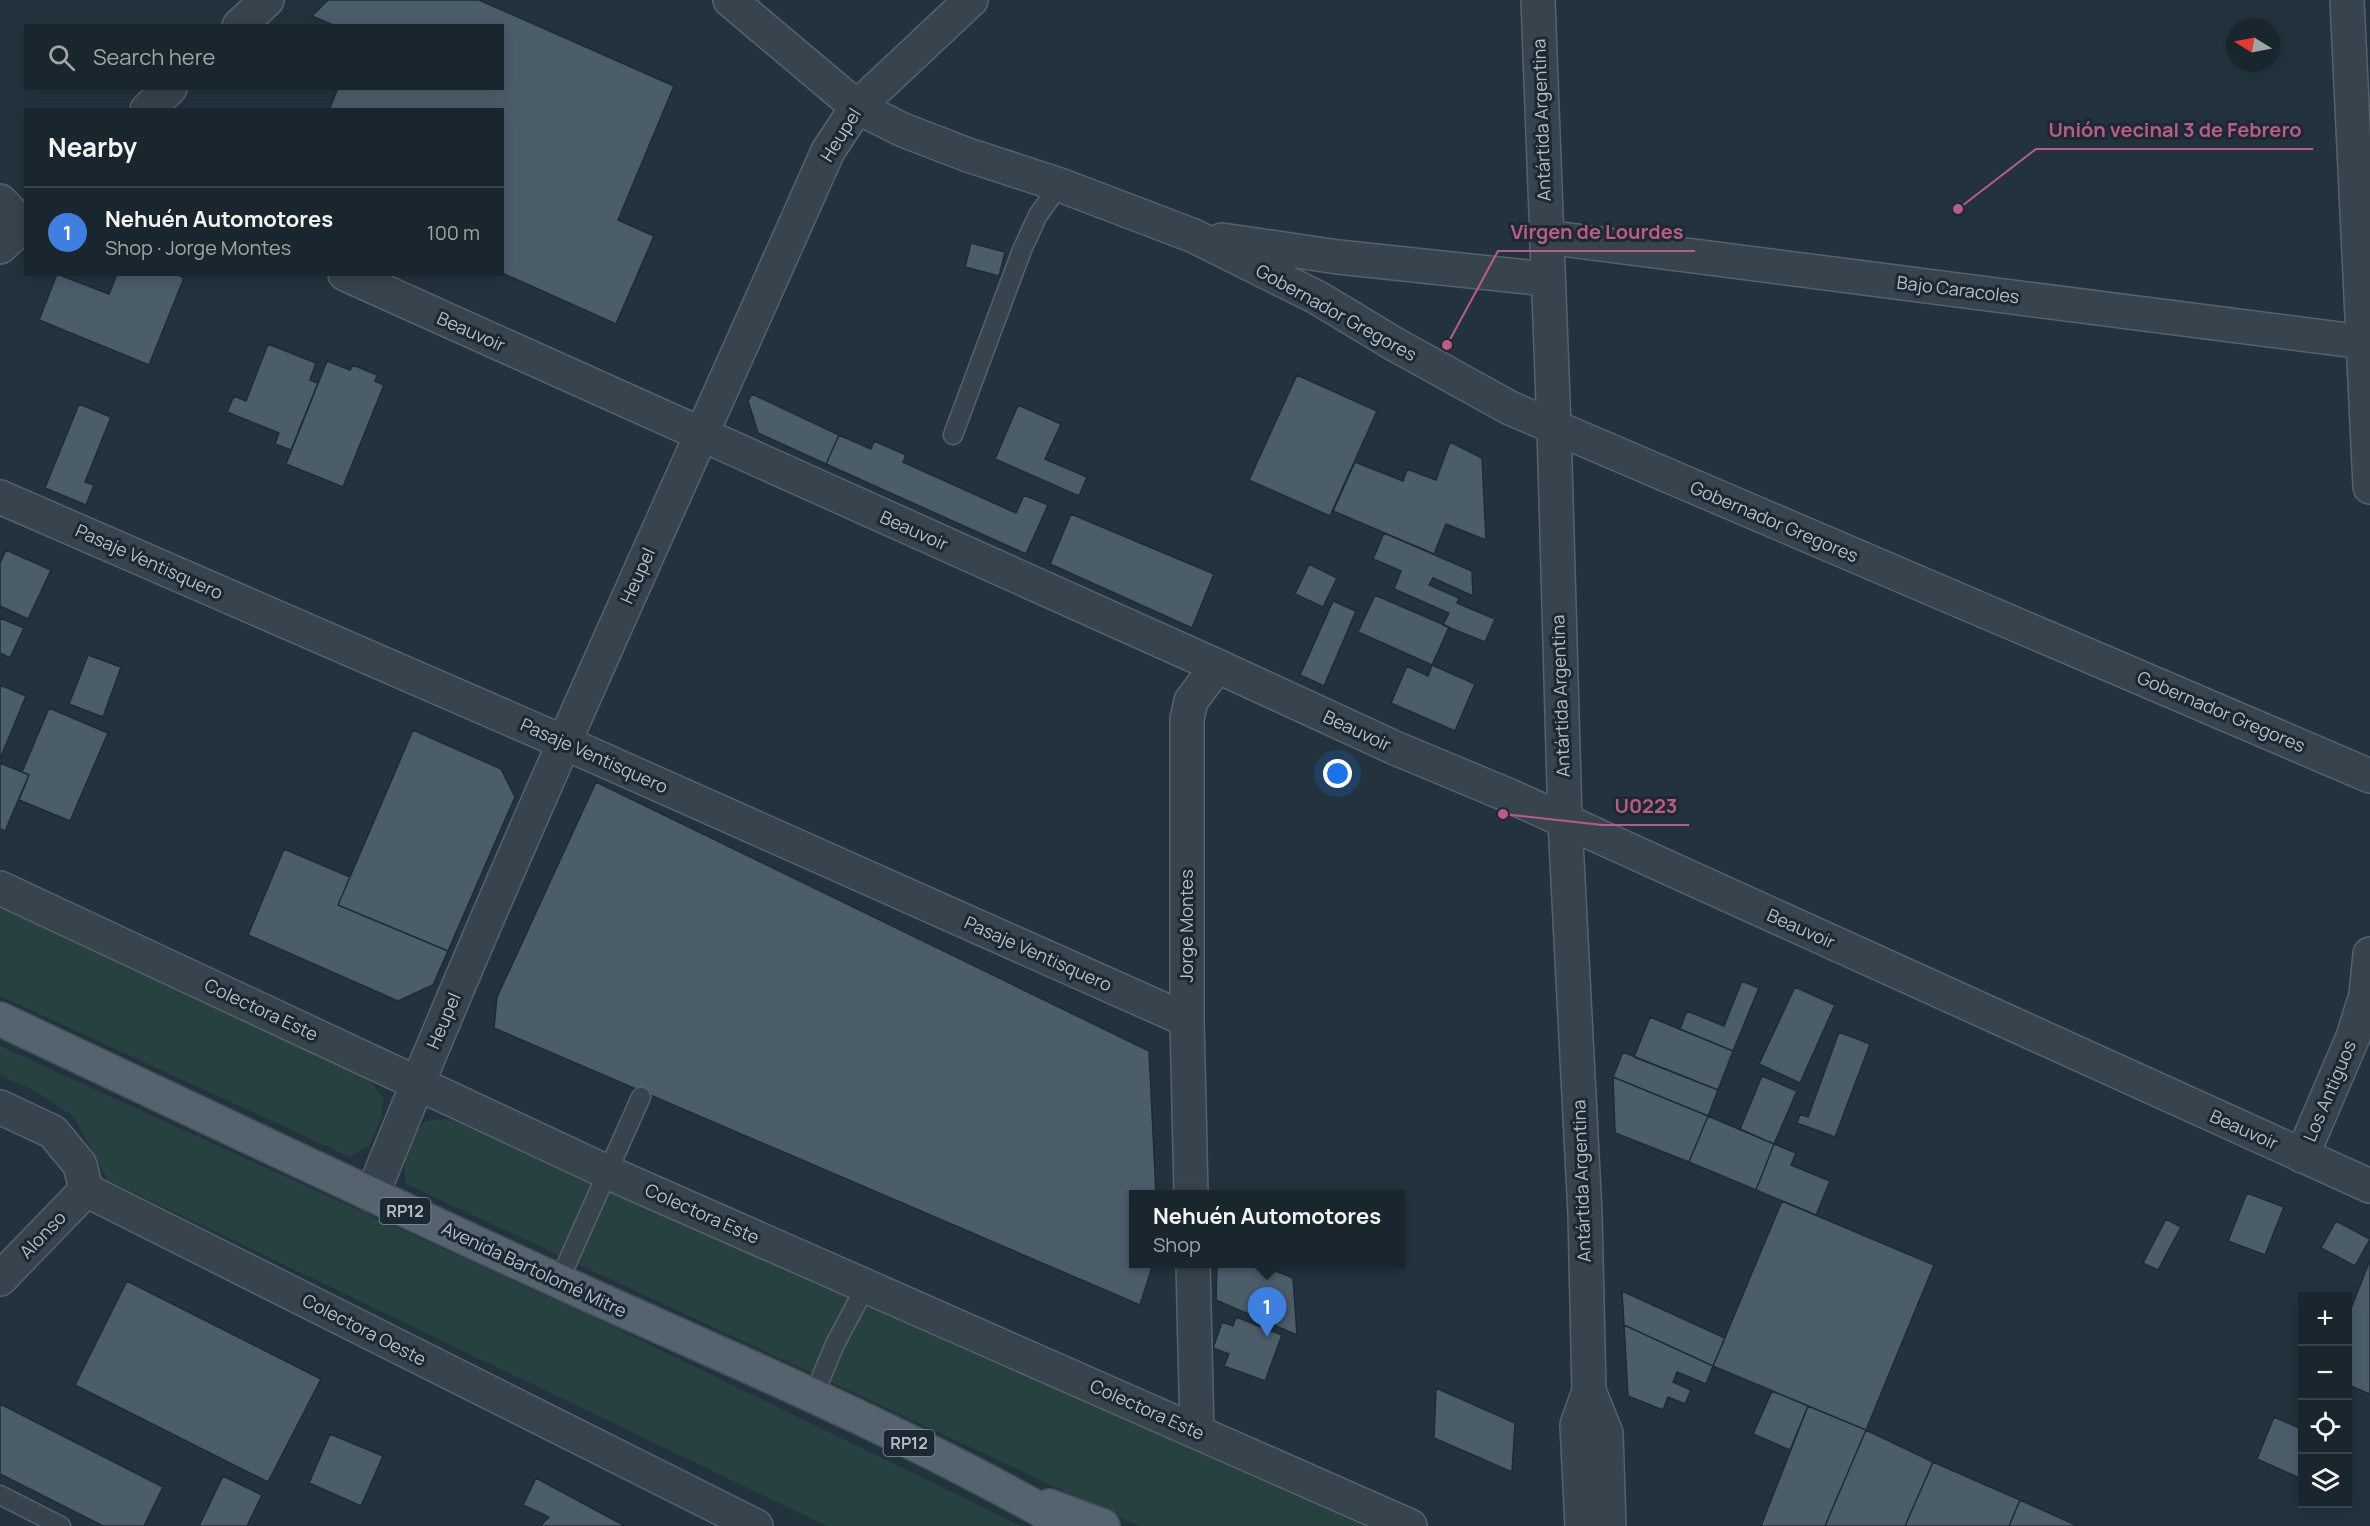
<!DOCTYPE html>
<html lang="en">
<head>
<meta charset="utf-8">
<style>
  :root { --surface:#1a262e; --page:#232e36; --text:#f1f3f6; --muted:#9fa5aa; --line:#38434a; --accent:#86c5fc }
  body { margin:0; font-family:Manrope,sans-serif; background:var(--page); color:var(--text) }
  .controls { position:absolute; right:18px; bottom:18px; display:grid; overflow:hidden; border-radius:0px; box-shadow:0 3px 15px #0003 }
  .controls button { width:54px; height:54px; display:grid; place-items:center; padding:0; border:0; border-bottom:2px solid var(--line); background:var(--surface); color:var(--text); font:30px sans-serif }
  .compass { position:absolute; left:2226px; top:18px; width:54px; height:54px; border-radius:50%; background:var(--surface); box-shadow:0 3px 15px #0003; rotate:280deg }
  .you { position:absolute; left:1338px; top:774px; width:21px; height:21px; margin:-15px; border:4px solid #fff; border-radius:50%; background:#1a73e8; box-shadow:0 0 0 9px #1a73e833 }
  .badge { display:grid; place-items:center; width:39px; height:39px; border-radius:50%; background:var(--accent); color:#fff; font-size:20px; font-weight:700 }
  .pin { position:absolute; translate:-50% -50px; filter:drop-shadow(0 2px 3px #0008) }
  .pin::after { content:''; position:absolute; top:32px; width:21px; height:18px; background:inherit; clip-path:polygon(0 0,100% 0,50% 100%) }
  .popup { position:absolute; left:1129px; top:1190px; width:276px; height:78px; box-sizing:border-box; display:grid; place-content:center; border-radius:0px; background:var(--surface); filter:drop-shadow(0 2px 4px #0005); font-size:20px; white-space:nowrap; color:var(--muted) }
  .popup b { font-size:22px; color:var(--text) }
  .popup::after { content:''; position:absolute; left:50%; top:100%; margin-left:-12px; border:12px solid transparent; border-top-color:var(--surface) }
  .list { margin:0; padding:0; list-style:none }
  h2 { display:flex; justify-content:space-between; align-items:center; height:78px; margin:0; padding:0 24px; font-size:26px }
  h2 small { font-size:20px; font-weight:400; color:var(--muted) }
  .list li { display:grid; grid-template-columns:39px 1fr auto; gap:18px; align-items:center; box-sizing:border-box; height:90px; padding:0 24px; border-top:2px solid var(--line) }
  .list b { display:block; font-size:22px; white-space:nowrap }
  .list p { margin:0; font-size:20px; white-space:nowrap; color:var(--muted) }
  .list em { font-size:20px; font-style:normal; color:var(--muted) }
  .icon { flex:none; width:33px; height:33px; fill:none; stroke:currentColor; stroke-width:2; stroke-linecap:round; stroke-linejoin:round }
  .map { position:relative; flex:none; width:2370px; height:1526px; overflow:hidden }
  .search { position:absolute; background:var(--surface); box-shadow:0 3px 15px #0003; left:24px; top:24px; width:480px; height:66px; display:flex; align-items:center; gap:15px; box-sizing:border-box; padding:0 21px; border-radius:0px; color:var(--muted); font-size:22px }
  .panel { position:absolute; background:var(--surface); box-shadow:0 3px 15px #0003; left:24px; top:108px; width:480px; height:168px; border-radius:0px }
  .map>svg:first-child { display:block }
  .green { fill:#264140 }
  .building { fill:#4c5d6a; stroke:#1e2b35; stroke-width:1.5 }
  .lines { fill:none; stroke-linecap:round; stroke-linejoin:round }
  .service-casing { stroke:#55626c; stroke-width:21 }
  .minor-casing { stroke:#55626c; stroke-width:36 }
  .tertiary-casing { stroke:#55626c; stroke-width:36 }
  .primary-casing { stroke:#43505a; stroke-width:36 }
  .service { stroke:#37444e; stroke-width:18 }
  .minor { stroke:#37444e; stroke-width:33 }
  .tertiary { stroke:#37444e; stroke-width:33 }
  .primary { stroke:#55636e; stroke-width:33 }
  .labels { text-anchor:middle; stroke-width:6; stroke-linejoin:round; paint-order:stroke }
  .shield { fill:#1c2933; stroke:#86929c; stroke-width:1.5 }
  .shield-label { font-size:16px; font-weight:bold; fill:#b3bfc9 }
  .street-label { font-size:18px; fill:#b3bfc9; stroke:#1c2933 }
  .leader { fill:none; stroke:#bc5b87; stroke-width:2 }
  .callout-dot { fill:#bc5b87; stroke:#1c2933; stroke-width:2 }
  .callout-label { font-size:20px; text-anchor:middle; font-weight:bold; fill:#bc5b87; stroke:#1c2933; stroke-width:6; stroke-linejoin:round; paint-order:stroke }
</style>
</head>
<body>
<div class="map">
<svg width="2370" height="1526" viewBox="0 0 2370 1526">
  <rect width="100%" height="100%" fill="#23333e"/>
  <path class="green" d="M0,905L368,1078L384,1099L381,1118L369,1146L350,1157L0,996Z
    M0,1046L593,1317L1021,1526H827L108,1180L74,1117L37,1092L0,1075Z
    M449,1119L1006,1364L1364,1526H1139L406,1184C402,1152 404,1145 426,1121Z"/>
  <path class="building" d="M328,0H479L674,86L618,220L654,236L616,324L502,273V110H329L338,88H502V26H335L312,16Z
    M971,243L1005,252L999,276L965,267Z
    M57,274L109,294L117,274H176L184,278L149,365L39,320Z
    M268,344L316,363L310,380L318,383L291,450L275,444L279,433L227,412L234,396L246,401Z
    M327,361L350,370L353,365L377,375L375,381L384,385L343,487L286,464Z
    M1297,375L1377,411L1330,516L1249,480Z
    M752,394L839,435L826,464L758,433L748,401Z
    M79,404L111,417L85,482L94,485L86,505L45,488Z
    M1018,405L1061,424L1045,459L1087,477L1079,496L995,459Z
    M839,435L871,449L874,441L906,455L903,462L1016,513L1024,495L1048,505L1026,554L826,464Z
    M1450,442L1482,458L1486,540L1446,524L1434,554L1333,511L1355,462L1403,481L1407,469L1436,480Z
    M1071,514L1214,574L1192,628L1050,564Z
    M1384,533L1472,571L1473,596L1433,578L1429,585L1459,598L1457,603L1495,619L1485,642L1443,625L1449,613L1394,589L1401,571L1373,559Z
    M6,550L51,570L28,619L0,606V563Z
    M1309,564L1337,578L1323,607L1295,594Z
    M1375,595L1449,627L1432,665L1358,632Z
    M1333,601L1356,611L1324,686L1300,675Z
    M0,618L24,628L10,658L0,653Z
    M88,655L121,667L103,717L69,704Z
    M1432,665L1475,684L1455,731L1391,703L1407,666L1428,676Z
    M0,685L26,696L0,759Z
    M49,708L108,733L70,821L19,800L29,775L22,772Z
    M413,730L501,769L515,797L448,951L338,905Z
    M0,763L29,775L5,831L0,829Z
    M596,782L1149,1051L1156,1194H1134V1264H1153L1140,1305L494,1028L497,997Z
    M284,849L350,877L338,905L448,951L433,985L398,1001L248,935Z
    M1742,981L1759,988L1733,1051L1680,1029L1687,1011L1724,1026Z
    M1795,987L1835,1005L1800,1083L1759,1064Z
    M1650,1017L1733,1051L1718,1090L1634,1057Z
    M1839,1032L1870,1044L1835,1137L1797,1123L1800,1114L1808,1117Z
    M1623,1052L1718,1090L1708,1116L1613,1077Z
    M1762,1076L1797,1091L1774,1144L1740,1129Z
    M1613,1077L1708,1116L1689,1162L1615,1133Z
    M1708,1116L1774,1144L1756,1190L1689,1162Z
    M1774,1144L1796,1153L1791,1165L1830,1181L1816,1215L1756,1190Z
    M2247,1193L2284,1207L2265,1255L2228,1241Z
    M1782,1201L1934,1265L1866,1430L1713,1366Z
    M2166,1219L2181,1227L2158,1270L2143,1263Z
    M2336,1221L2370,1239L2355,1266L2321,1248Z
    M2370,1260V1394L2348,1385V1316Z
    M1217,1264H1258L1293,1278L1297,1335L1216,1300Z
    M127,1281L321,1379L268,1482L75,1385Z
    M1622,1291L1725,1338L1713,1366L1624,1325Z
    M1236,1317L1282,1335L1265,1381L1224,1366L1229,1354L1213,1348L1222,1322L1233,1326Z
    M1624,1325L1713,1366L1706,1384L1677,1372L1673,1382L1691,1390L1685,1404L1668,1397L1663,1410L1628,1396Z
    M1436,1388L1515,1423L1512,1472L1434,1438Z
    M1772,1391L1808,1406L1790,1450L1753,1434Z
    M0,1404L163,1487L144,1526H103L0,1474Z
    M1808,1406L1866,1430L1825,1526H1761Z
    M2274,1417L2302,1429V1479L2257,1459Z
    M1866,1430L1933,1462L1905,1526H1825Z
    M330,1434L383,1456L361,1506L309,1483Z
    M1933,1462L2020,1500L2009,1526H1905Z
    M223,1476L262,1495L247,1526H199Z
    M536,1478L625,1526H540L549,1517L523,1505Z
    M2020,1500L2078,1526H2009Z"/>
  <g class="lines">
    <g class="service-casing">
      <path id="service" d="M953,435L1022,250L1038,215L1060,185
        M559,1281L641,1097
        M813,1397L835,1344L866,1286
        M0,1495L61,1526"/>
    </g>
    <g class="minor-casing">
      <path id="minor" d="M730,0L857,107L903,130L968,155L1060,185L1194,236L1318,298L1396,345L1510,408L2370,776
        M2347,0L2370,487
        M0,201L23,225
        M1546,237L2370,343
        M1222,240L1338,257L1547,279
        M345,274L1217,666L1395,748L1510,796L2370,1186
        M0,497L563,742L1187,1020
        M0,888L607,1172L1410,1526
        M0,1107L53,1132L80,1165L86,1190
        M2302,1156L2353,1037L2366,995L2370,954
        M86,1190L756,1526
        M1191,1194L1187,1020V719L1191,701L1217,666
        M372,1195C514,843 674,499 828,151L857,107L971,0
        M1193,1264L1197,1432
        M0,1279L86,1190"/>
    </g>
    <g class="tertiary-casing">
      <path id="tertiary" d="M1538,0L1554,428L1565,821L1585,1214L1589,1391L1606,1433L1609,1526
        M239,26L267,0
        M147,110L170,88
        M0,247L26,222
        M1582,1526L1577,1425L1589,1391"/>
    </g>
    <g class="primary-casing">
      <path id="primary" d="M0,1019C192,1110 383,1201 576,1289C742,1364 911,1435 1069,1526
        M1049,1506L1103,1526"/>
    </g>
    <use href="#service" class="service"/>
    <use href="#minor" class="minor"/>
    <use href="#tertiary" class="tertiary"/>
    <use href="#primary" class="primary"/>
  </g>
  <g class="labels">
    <g class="shield">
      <rect x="379.5" y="1198" width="51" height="26" rx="4.5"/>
      <rect x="883.5" y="1430" width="51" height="26" rx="4.5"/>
    </g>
    <g class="shield-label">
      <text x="405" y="1217">RP12</text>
      <text x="909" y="1449">RP12</text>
    </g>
    <g class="street-label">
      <text transform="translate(1542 120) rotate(-92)" y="6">Antártida Argentina</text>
      <text transform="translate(841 135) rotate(-58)" y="6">Heupel</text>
      <text transform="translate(1958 290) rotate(7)" y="6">Bajo Caracoles</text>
      <text transform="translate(1336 313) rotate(29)" y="6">Gobernador Gregores</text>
      <text transform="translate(471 332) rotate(24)" y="6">Beauvoir</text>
      <text transform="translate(1774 522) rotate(23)" y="6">Gobernador Gregores</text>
      <text transform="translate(914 531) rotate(24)" y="6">Beauvoir</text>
      <text transform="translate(149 562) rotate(24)" y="6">Pasaje Ventisquero</text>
      <text transform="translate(638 576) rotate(-66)" y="6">Heupel</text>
      <text transform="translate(1561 696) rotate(-92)" y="6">Antártida Argentina</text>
      <text transform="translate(2221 712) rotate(23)" y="6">Gobernador Gregores</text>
      <text transform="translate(1357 731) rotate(25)" y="6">Beauvoir</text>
      <text transform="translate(594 756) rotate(24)" y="6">Pasaje Ventisquero</text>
      <text transform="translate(1187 926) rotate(-90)" y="6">Jorge Montes</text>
      <text transform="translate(1801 929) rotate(24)" y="6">Beauvoir</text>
      <text transform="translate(1038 954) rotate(24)" y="6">Pasaje Ventisquero</text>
      <text transform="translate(261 1010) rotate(25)" y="6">Colectora Este</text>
      <text transform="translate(444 1021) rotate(-67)" y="6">Heupel</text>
      <text transform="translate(2330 1091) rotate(-67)" y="6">Los Antiguos</text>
      <text transform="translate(2244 1130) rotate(24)" y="6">Beauvoir</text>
      <text transform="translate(1582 1181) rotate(-92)" y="6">Antártida Argentina</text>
      <text transform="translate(702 1214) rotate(24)" y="6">Colectora Este</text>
      <text transform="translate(43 1235) rotate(-46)" y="6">Alonso</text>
      <text transform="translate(534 1270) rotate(25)" y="6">Avenida Bartolomé Mitre</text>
      <text transform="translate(364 1330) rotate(27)" y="6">Colectora Oeste</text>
      <text transform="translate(1147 1410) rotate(24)" y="6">Colectora Este</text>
    </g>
  </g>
  <path class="leader" d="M1958 209L2036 149H2313M1447 345L1498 251H1695M1503 814L1602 825H1689"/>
  <g class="callout-dot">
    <circle cx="1958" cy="209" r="6"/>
    <circle cx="1447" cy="345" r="6"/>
    <circle cx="1503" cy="814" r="6"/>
  </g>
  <g class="callout-label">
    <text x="2175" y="137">Unión vecinal 3 de Febrero</text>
    <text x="1597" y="239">Virgen de Lourdes</text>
    <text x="1646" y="813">U0223</text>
  </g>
</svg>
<div class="controls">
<button>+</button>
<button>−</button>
<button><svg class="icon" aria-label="locate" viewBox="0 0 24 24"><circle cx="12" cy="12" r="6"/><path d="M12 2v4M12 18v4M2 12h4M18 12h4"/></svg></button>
<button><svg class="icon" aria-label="layers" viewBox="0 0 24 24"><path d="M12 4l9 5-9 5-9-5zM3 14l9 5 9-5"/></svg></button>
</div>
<svg class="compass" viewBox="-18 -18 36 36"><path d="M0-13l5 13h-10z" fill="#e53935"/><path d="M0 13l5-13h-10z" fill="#9fa5aa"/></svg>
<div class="you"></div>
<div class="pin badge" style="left:1267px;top:1337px;background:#3f7fe0">1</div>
<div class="popup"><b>Nehuén Automotores</b>Shop</div>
<div class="search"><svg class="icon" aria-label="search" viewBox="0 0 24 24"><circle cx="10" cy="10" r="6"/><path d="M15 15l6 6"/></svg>Search here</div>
<section class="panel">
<h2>Nearby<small></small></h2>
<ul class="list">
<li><span class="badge" style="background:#3f7fe0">1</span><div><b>Nehuén Automotores</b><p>Shop · Jorge Montes</p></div><em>100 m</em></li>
</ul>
</section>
</div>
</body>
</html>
